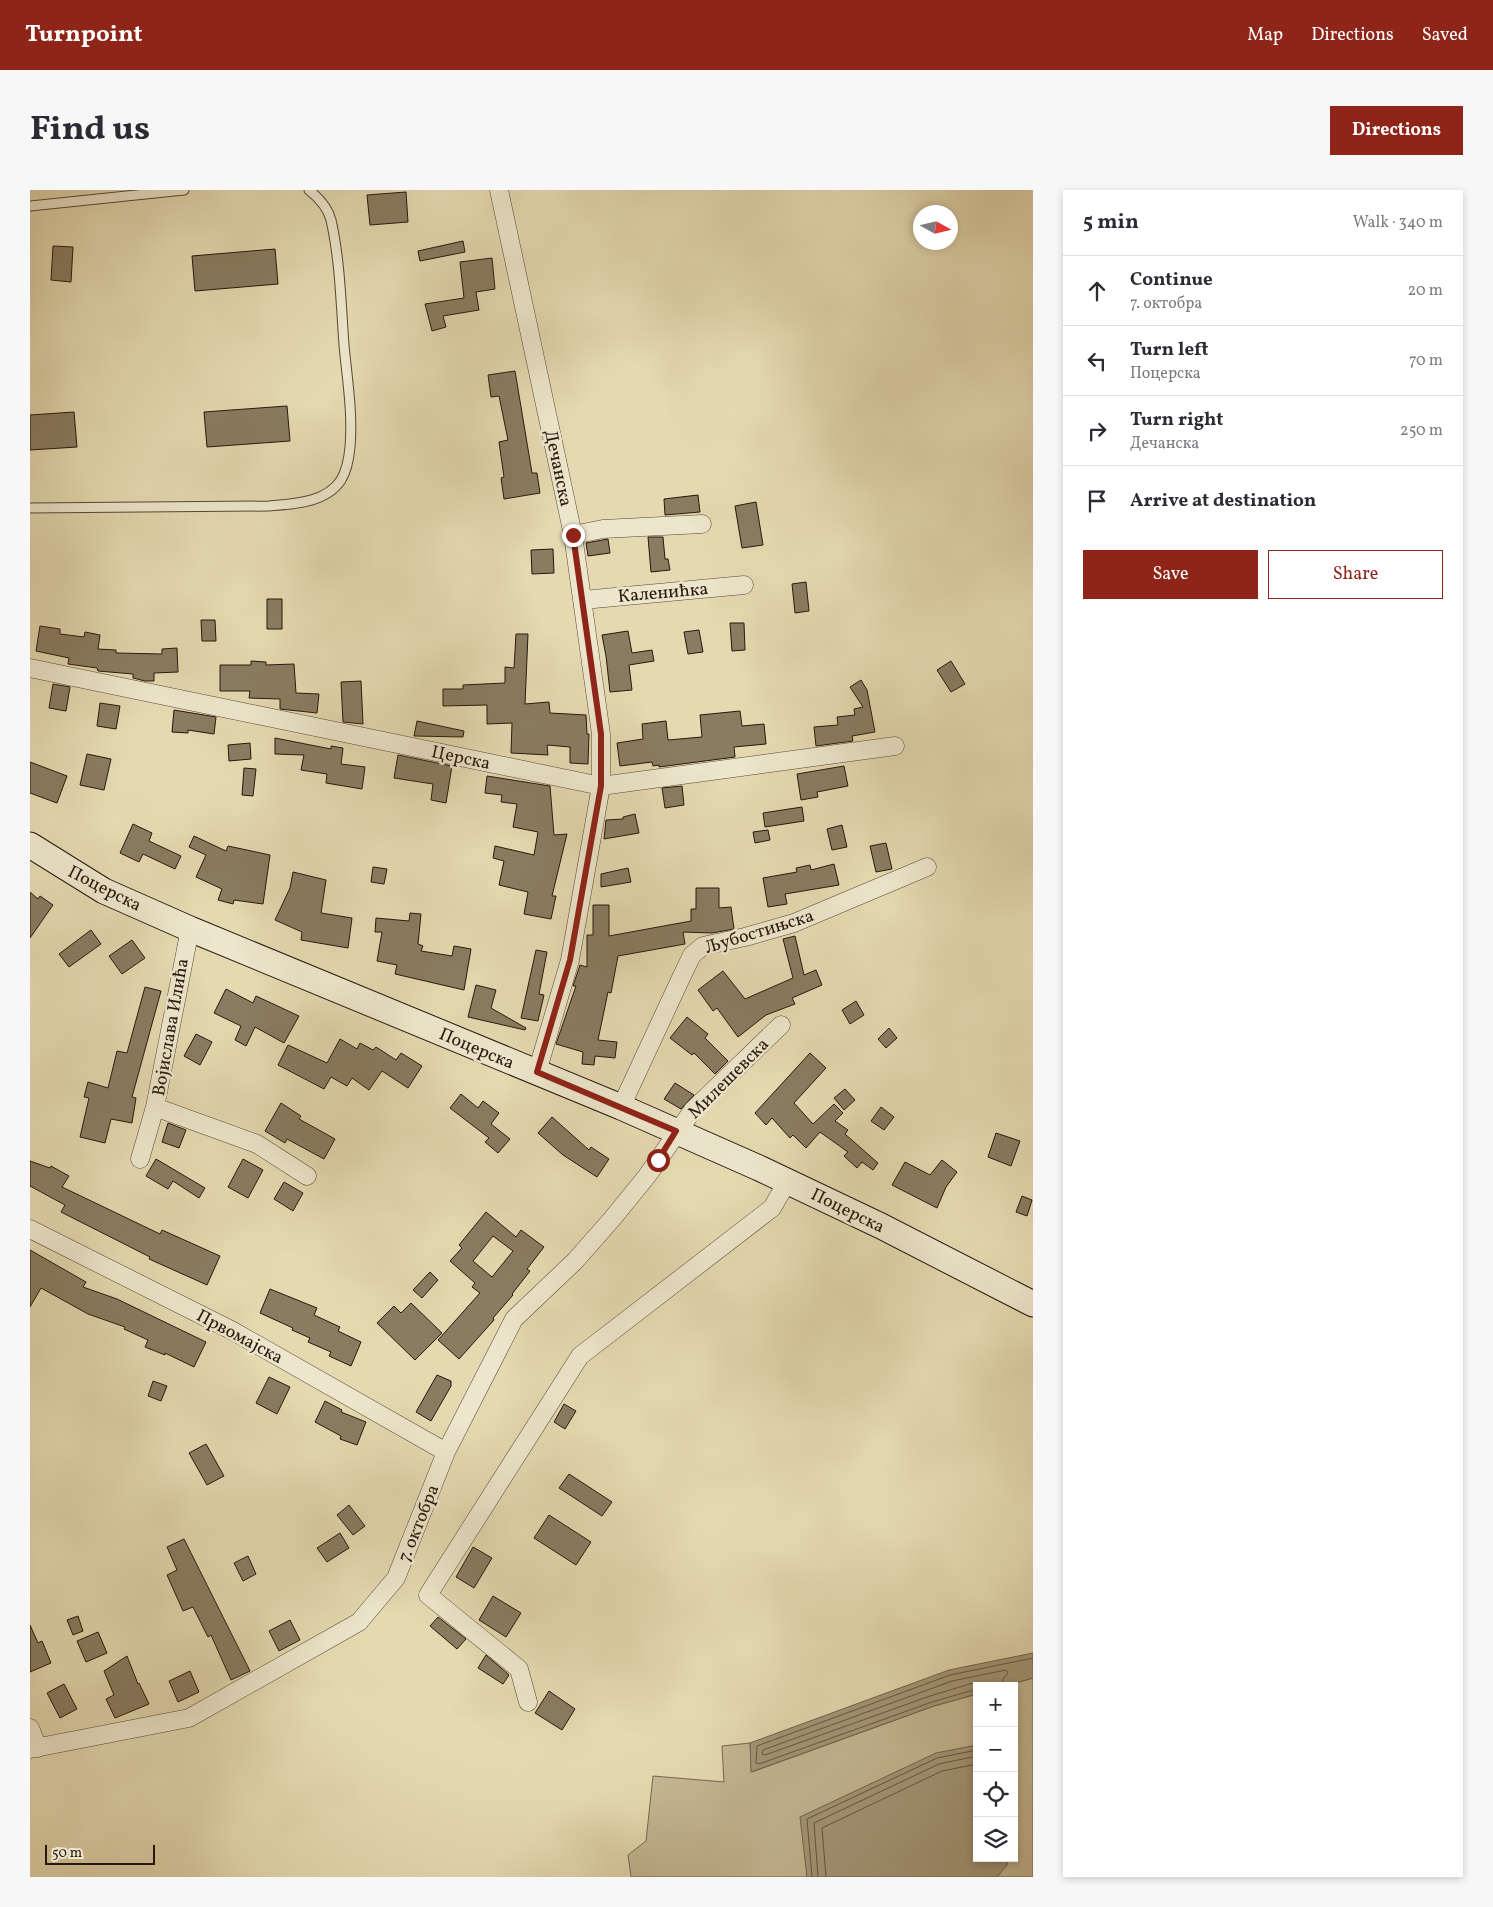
<!DOCTYPE html>
<html lang="en">
<head>
<meta charset="utf-8">
<style>
  :root { --surface:#fff; --page:#f7f7f7; --text:#2b2b33; --muted:#7c7c81; --line:#e1e1e2; --accent:#8f2418 }
  body { margin:0; font-family:Vollkorn,serif; background:var(--page); color:var(--text) }
  .controls { position:absolute; right:15px; bottom:15px; display:grid; overflow:hidden; border-radius:0px; box-shadow:0 2px 8px #0003 }
  .controls button { width:45px; height:45px; display:grid; place-items:center; padding:0; border:0; border-bottom:1px solid var(--line); background:var(--surface); color:var(--text); font:25px sans-serif }
  .compass { position:absolute; left:883px; top:15px; width:45px; height:45px; border-radius:50%; background:var(--surface); box-shadow:0 2px 8px #0003; rotate:98deg }
  .scale { position:absolute; left:15px; bottom:12px; width:110px; box-sizing:border-box; padding-left:5px; border:2px solid #27170c; border-top:0; font-size:14px; line-height:18px; white-space:nowrap; color:#27170c; -webkit-text-stroke:4px #ede6cc; paint-order:stroke }
  .stop { position:absolute; width:15px; height:15px; margin:-11px; border:4px solid #8f2418; border-radius:50%; background:#fff }
  .stop.end { background:#8f2418; border-color:#fff; box-shadow:0 1px 5px #0008 }
  .list { margin:0; padding:0; list-style:none }
  h2 { display:flex; justify-content:space-between; align-items:center; height:65px; margin:0; padding:0 20px; font-size:21px }
  h2 small { font-size:16px; font-weight:400; color:var(--muted) }
  .list li { display:grid; grid-template-columns:32px 1fr auto; gap:15px; align-items:center; box-sizing:border-box; height:70px; padding:0 20px; border-top:1px solid var(--line) }
  .list b { display:block; font-size:19px; white-space:nowrap }
  .list p { margin:0; font-size:16px; white-space:nowrap; color:var(--muted) }
  .list em { font-size:16px; font-style:normal; color:var(--muted) }
  .actions { display:flex; gap:10px; padding:15px 20px }
  .actions a { flex:1; padding:11px 0; border:1px solid var(--accent); border-radius:0px; text-align:center; font-size:18px; color:var(--accent) }
  .actions .main { background:var(--accent); color:#fff }
  .icon { flex:none; width:28px; height:28px; fill:none; stroke:currentColor; stroke-width:2; stroke-linecap:round; stroke-linejoin:round }
  .map { position:relative; flex:none; width:1003px; height:1687px; overflow:hidden; border-radius:0px }
  header { display:flex; align-items:center; gap:30px; box-sizing:border-box; height:70px; padding:0 25px; background:var(--accent); color:#fff }
  header strong { font-size:24px }
  nav { display:flex; gap:28px; margin-inline-start:auto; font-size:18px }
  .intro { display:flex; align-items:center; justify-content:space-between; box-sizing:border-box; height:120px; padding:0 30px }
  h1 { margin:0; font-size:35px }
  .button { padding:12px 22px; border-radius:0px; background:var(--accent); color:#fff; font-size:18px; font-weight:700 }
  main { display:flex; gap:30px; padding:0 30px }
  aside { flex:1; background:var(--surface); border-radius:0px; box-shadow:0 2px 8px #0003 }
  .map>svg:first-child { display:block }
  .green { fill:#c4b894; stroke:#766850 }
  .water { fill:#a49778; stroke:#72644d }
  .lines { fill:none; stroke-linecap:round; stroke-linejoin:round }
  .shore { stroke:#665742; stroke-width:1 }
  .building { fill:#897c61; stroke:#27170c; fill-rule:evenodd }
  .service-casing { stroke:#564835; stroke-width:11 }
  .minor-casing { stroke:#564835; stroke-width:19 }
  .secondary-casing { stroke:#27170c; stroke-width:27 }
  .service { stroke:#ede6cc; stroke-width:9 }
  .minor { stroke:#ede6cc; stroke-width:18 }
  .secondary { stroke:#ede6cc; stroke-width:25 }
  .route { stroke:#8f2418; stroke-width:6 }
  .labels { text-anchor:middle; stroke-width:5; stroke-linejoin:round; paint-order:stroke }
  .street-label { font-size:18px; fill:#27170c; stroke:#ede6cc }
</style>
</head>
<body>
<header>
<strong>Turnpoint</strong>
<nav><a>Map</a><a>Directions</a><a>Saved</a></nav>
</header>
<div class="intro"><h1>Find us</h1><a class="button">Directions</a></div>
<main>
<div class="map">
<svg width="1003" height="1687" viewBox="0 0 1003 1687">
  <rect width="100%" height="100%" fill="#e4d9b0"/>
  <filter id="stains"><feTurbulence type="fractalNoise" baseFrequency=".004" numOctaves="4"/><feColorMatrix values="0 0 0 0 .2 0 0 0 0 .09 0 0 0 0 .02 0 0 0 .5 -.17"/></filter>
  <radialGradient id="worn" r=".72"><stop offset=".6" stop-color="#630" stop-opacity="0"/><stop offset="1" stop-color="#630" stop-opacity=".3"/></radialGradient>
  <path class="green" d="M1003,1488V1687H601L598,1665L616,1651L623,1586L694,1592L692,1556L720,1553L722,1582L904,1516L947,1504V1668H984V1496H975Z"/>
  <path class="water" d="M1003,1463V1488L975,1496H947V1504L904,1516L721,1582L720,1553L919,1480Z
    M947,1555V1668H978L977,1675L967,1687H777L770,1627L906,1563Z"/>
  <g class="lines">
    <path class="shore" d="M953,1496L943,1493L900,1506L735,1565L732,1564L733,1560L922,1491L976,1480L978,1483L973,1489L972,1496
      M947,1499L902,1512L729,1574L726,1573L727,1556L920,1485L1003,1468
      M782,1687L777,1629L907,1568L947,1560
      M788,1687L784,1633L909,1574L947,1566
      M796,1687L792,1638L912,1581L947,1574"/>
  </g>
  <path class="building" d="M376,2L378,32L340,35L337,5Z
    M433,51L435,62L390,71L388,61Z
    M23,56L43,57L41,92L21,90Z
    M245,59L248,94L165,101L162,66Z
    M462,68L465,99L446,102L449,120L413,126L416,137L402,141L395,114L434,108L430,72Z
    M485,181L502,283H507L510,303L474,309L471,288L474,287L469,252L478,250L469,206L461,207L458,185Z
    M257,216L260,251L177,257L174,222Z
    M44,222L47,257L0,260V225Z
    M668,305L670,322L635,325L634,309Z
    M726,312L733,355L712,358L705,316Z
    M618,347H633L635,369H638L640,380L621,382Z
    M578,349L580,363L558,366L556,353Z
    M523,359L524,383L502,384L501,360Z
    M776,392L779,421L765,423L762,394Z
    M237,409H252V439H237Z
    M171,430H185L186,451H172Z
    M700,433H714L715,460L702,461Z
    M10,436L30,439V444L54,447L55,442L70,445L68,459L86,460V463L132,464V459L147,458L148,482L124,483V491H115L103,488V484L68,481L67,478L38,474L39,468L6,461Z
    M669,440L673,462L658,464L654,442Z
    M598,441L602,463L622,460L624,471L599,475L602,500L580,502L576,466L572,445Z
    M486,444H498L495,514L519,512L520,523L556,525L557,544H559L558,574L540,573V557L517,555L518,565L481,563L482,533L457,534V515L413,516V499H433V495L475,493V477L484,478Z
    M221,471L236,472V475L264,474L266,503L289,504L287,523L250,519V509L219,508L220,501H190V475H221Z
    M921,471L935,494L921,502L907,480Z
    M831,490L837,500L845,542L822,546L823,551L786,556L784,537L808,535L807,527L825,525L824,519L833,517L820,497Z
    M331,491L333,534L313,532L311,492Z
    M23,494L40,497L36,521L19,518Z
    M70,513L90,516L86,539L67,536Z
    M144,520L186,527L184,544L158,540V543L142,542Z
    M710,521L712,536L734,534L736,554L704,557L705,567L629,577V575L623,576L622,572L590,576L587,553L613,549L612,534L636,531L638,550L672,547L670,525Z
    M387,531L434,541L433,547L384,546Z
    M245,548L301,559V556L313,558L311,574L335,577L332,599L296,593L297,584L271,580L274,565L245,564Z
    M220,553L221,569L199,571L198,555Z
    M57,564L81,569L74,600L50,595Z
    M368,565L422,576L416,613L401,610L403,594L364,588Z
    M0,572L37,586L27,613L0,603Z
    M814,576L818,596L787,602L788,607L771,610L767,584Z
    M214,578L226,579L223,606L212,605Z
    M457,586L520,596L524,645L537,644L522,706H526L521,729L494,724L498,702L469,695L474,671L463,668L465,656L504,665L508,642L483,637L487,614L471,612L472,605L455,603Z
    M652,596L654,615L635,618L632,598Z
    M772,617L774,631L735,637L733,623Z
    M605,624L609,643L574,649L576,630L593,629V627Z
    M103,634L122,643L119,651L151,666L145,679L113,664L109,672L90,663Z
    M812,635L817,657L802,660L797,639Z
    M738,640L740,650L725,653L723,642Z
    M164,646L196,661L198,656L240,665L233,714L204,710L203,714L188,710L192,699L166,687L176,665L159,657Z
    M856,653L862,679L846,682L840,656Z
    M804,674L809,695L755,704L757,714L738,717L733,688L767,682L766,678L780,675L781,680Z
    M343,677L357,679L354,694L341,692Z
    M598,678L601,692L571,697V684Z
    M263,682L296,690L291,723L322,728L318,758L271,750L272,742L245,730L260,698Z
    M666,698H689V718L701,717L704,739L682,743L653,742L655,754L588,766L581,803L578,802L568,850L587,852L585,868L565,866L564,875L552,874L553,862L526,854L546,796H543L550,775L557,777V745H563V715H579V746L661,731V719H666Z
    M0,702L8,709L10,706L23,715L0,748Z
    M380,723L391,724L388,754L393,756L391,761L422,766L424,756L441,759L434,800L365,784L367,775L347,771L352,742H345L346,728L379,731Z
    M61,740L71,754L39,777L29,764Z
    M765,746L774,785L786,780L792,795L762,808L765,814L736,825L708,847L687,818L683,821L668,800L693,781L715,809L763,788L753,749Z
    M102,750L115,768L92,784L79,766Z
    M506,760L517,762L509,804L514,805L508,831L491,828Z
    M446,795L466,800L461,818L496,838L495,840L438,827Z
    M115,797L131,801L102,907L106,908L102,933L81,929L75,953L50,947L59,908L54,907L58,892L78,898L87,861L97,863Z
    M196,799L223,813L226,806L269,826L254,853L225,837L216,856L205,850L211,836L184,823Z
    M826,811L834,825L820,834L812,820Z
    M657,827L678,844L675,848L698,871L685,884L664,863L662,865L640,848Z
    M859,838L867,848L856,858L848,849Z
    M166,844L182,852L170,875L154,866Z
    M310,849L327,859L330,853L343,860L346,857L366,870L371,863L392,876L378,898L352,881L339,900L322,888L317,896L301,887L294,899L248,875L258,855L297,873Z
    M780,863L796,878L764,913L783,934L804,914L813,923L805,931L818,940L815,944L848,973L843,980L832,972L827,978L814,966L818,962L790,942L776,958L763,945L760,948L742,928L736,935L725,923Z
    M645,893L664,905L651,919L634,909Z
    M815,899L825,910L814,920L804,908Z
    M431,904L448,918L453,911L469,923L461,934L480,949L468,963L455,952L459,948L420,918Z
    M251,913L271,926L269,929L305,949L294,969L257,949L255,953L235,941Z
    M851,917L864,927L854,940L841,931Z
    M522,927L559,960L561,957L579,969L567,987L533,965L508,943Z
    M138,933L156,940L149,958L132,952Z
    M966,943L990,951L981,976L958,967Z
    M126,969L175,998L169,1008L143,991L138,999L116,986Z
    M213,969L233,980L218,1008L198,997Z
    M912,970L927,982L916,997L907,1018L862,995L875,972L900,985Z
    M0,971L20,978L21,976L39,986L32,997L130,1044L132,1040L190,1066L177,1095L119,1069L120,1067L31,1022L35,1015L0,996Z
    M254,992L273,1003L263,1021L244,1009Z
    M992,1006L1002,1010L997,1026L986,1022Z
    M456,1022L486,1047L491,1040L514,1057L497,1079L500,1081L482,1104L483,1105L463,1128L464,1130L429,1169L408,1150L450,1103L442,1097L445,1093L420,1071L432,1058L429,1055ZM463,1046L483,1061L462,1087L443,1071Z
    M0,1060L56,1092L53,1097L87,1109L176,1152L164,1177L135,1163V1165L115,1157L118,1150L94,1139L95,1137L58,1124L11,1098L0,1117Z
    M400,1082L408,1090L392,1108L383,1100Z
    M240,1099L287,1118L284,1125L310,1137L308,1141L331,1152L321,1176L299,1166L301,1162L278,1152L280,1148L262,1140L263,1138L230,1123Z
    M381,1113L412,1143L385,1170L347,1133L364,1116L371,1123Z
    M407,1185L421,1191V1196L401,1231L386,1222Z
    M239,1187L260,1197L247,1224L226,1213Z
    M123,1191L137,1196L131,1211L118,1206Z
    M295,1211L312,1220L311,1222L336,1232L327,1255L310,1249L311,1246L285,1232Z
    M534,1214L546,1221L535,1239L524,1232Z
    M176,1254L194,1286L177,1295L159,1263Z
    M539,1284L582,1312L572,1326L529,1298Z
    M319,1315L335,1336L323,1345L307,1325Z
    M519,1325L561,1352L546,1375L504,1348Z
    M310,1343L319,1358L297,1372L287,1358Z
    M154,1349L220,1481L201,1490L181,1445L178,1447L163,1417L153,1421L137,1385L147,1380L137,1357Z
    M443,1357L462,1368L444,1398L426,1387Z
    M218,1366L226,1384L213,1391L204,1373Z
    M463,1406L491,1423L476,1447L449,1430Z
    M48,1426L53,1441L43,1445L37,1430Z
    M408,1427L436,1449L427,1459L400,1436Z
    M260,1430L270,1450L249,1461L239,1441Z
    M0,1435L8,1453L12,1451L21,1473L0,1482Z
    M68,1442L77,1463L56,1472L47,1451Z
    M456,1465L479,1485L473,1494L448,1478Z
    M97,1466L108,1494L109,1493L119,1514L85,1528L76,1509L84,1505L74,1481Z
    M160,1481L169,1502L148,1512L139,1491Z
    M34,1494L47,1519L30,1528L17,1503Z
    M519,1501L545,1519L532,1540L505,1523Z"/>
  <g class="lines">
    <g class="service-casing">
      <path id="service" d="M0,16L154,0
        M0,318L239,316C263,314 296,313 311,290C317,280 319,268 320,257C323,223 317,188 314,155C311,114 310,70 301,30C298,18 289,8 279,0"/>
    </g>
    <g class="minor-casing">
      <path id="minor" d="M469,0L543,345L571,544V596L540,770L507,882
        M543,345L573,339L672,334
        M553,410L714,395
        M0,478L571,596L865,556
        M125,917L227,954L277,986
        M591,917L650,790L662,765L673,756L715,747L764,733L897,677
        M110,969L125,917L160,739
        M0,1039L203,1141L416,1262
        M498,1512L489,1479L398,1405L550,1166L742,1018L757,992
        M0,1538L8,1558
        M0,1559L159,1528L329,1432L366,1388L416,1262L484,1129L545,1071L582,1029L617,986L663,920L751,835"/>
    </g>
    <g class="secondary-casing">
      <path id="secondary" d="M0,655L74,701L160,739L591,917L729,978L851,1036L1003,1114"/>
    </g>
    <use href="#service" class="service"/>
    <use href="#minor" class="minor"/>
    <use href="#secondary" class="secondary"/>
  </g>
  <g class="lines">
    <path class="route" d="M543,345L571,544V596L540,770L507,882L646,941L628,970"/>
  </g>
  <g class="labels">
    <g class="street-label">
      <text transform="translate(529 278) rotate(78)" y="6">Дечанска</text>
      <text transform="translate(633 402) rotate(-5)" y="6">Каленићка</text>
      <text transform="translate(431 567) rotate(12)" y="6">Церска</text>
      <text transform="translate(75 698) rotate(27)" y="6">Поцерска</text>
      <text transform="translate(729 741) rotate(-17)" y="6">Љубостињска</text>
      <text transform="translate(140 837) rotate(-80)" y="6">Војислава Илића</text>
      <text transform="translate(447 858) rotate(23)" y="6">Поцерска</text>
      <text transform="translate(698 888) rotate(-45)" y="6">Милешевска</text>
      <text transform="translate(818 1020) rotate(26)" y="6">Поцерска</text>
      <text transform="translate(210 1146) rotate(28)" y="6">Првомајска</text>
      <text transform="translate(388 1333) rotate(-68)" y="6">7. октобра</text>
    </g>
  </g>
  <rect width="100%" height="100%" filter="url(#stains)"/>
  <rect width="100%" height="100%" fill="url(#worn)"/>
</svg>
<div class="controls">
<button>+</button>
<button>−</button>
<button><svg class="icon" aria-label="locate" viewBox="0 0 24 24"><circle cx="12" cy="12" r="6"/><path d="M12 2v4M12 18v4M2 12h4M18 12h4"/></svg></button>
<button><svg class="icon" aria-label="layers" viewBox="0 0 24 24"><path d="M12 4l9 5-9 5-9-5zM3 14l9 5 9-5"/></svg></button>
</div>
<svg class="compass" viewBox="-18 -18 36 36"><path d="M0-13l5 13h-10z" fill="#e53935"/><path d="M0 13l5-13h-10z" fill="#7c7c81"/></svg>
<div class="scale">50 m</div>
<div class="stop" style="left:628px;top:970px"></div>
<div class="stop end" style="left:543px;top:345px"></div>
</div>
<aside>
<h2>5 min<small>Walk · 340 m</small></h2>
<ul class="list">
<li><svg class="icon" aria-label="ahead" viewBox="0 0 24 24"><path d="M12 20V5M6 11l6-6 6 6"/></svg><div><b>Continue</b><p>7. октобра</p></div><em>20 m</em></li>
<li><svg class="icon" aria-label="left" viewBox="0 0 24 24"><path d="M17 20v-9H6M10 6l-5 5 5 5"/></svg><div><b>Turn left</b><p>Поцерска</p></div><em>70 m</em></li>
<li><svg class="icon" aria-label="right" viewBox="0 0 24 24"><path d="M7 20v-9h11M14 6l5 5-5 5"/></svg><div><b>Turn right</b><p>Дечанска</p></div><em>250 m</em></li>
<li><svg class="icon" aria-label="arrive" viewBox="0 0 24 24"><path d="M6 21V4h12l-3 4 3 4H6"/></svg><div><b>Arrive at destination</b></div></li>
</ul>
<div class="actions"><a class="main">Save</a><a>Share</a></div>
</aside>
</main>
</body>
</html>
